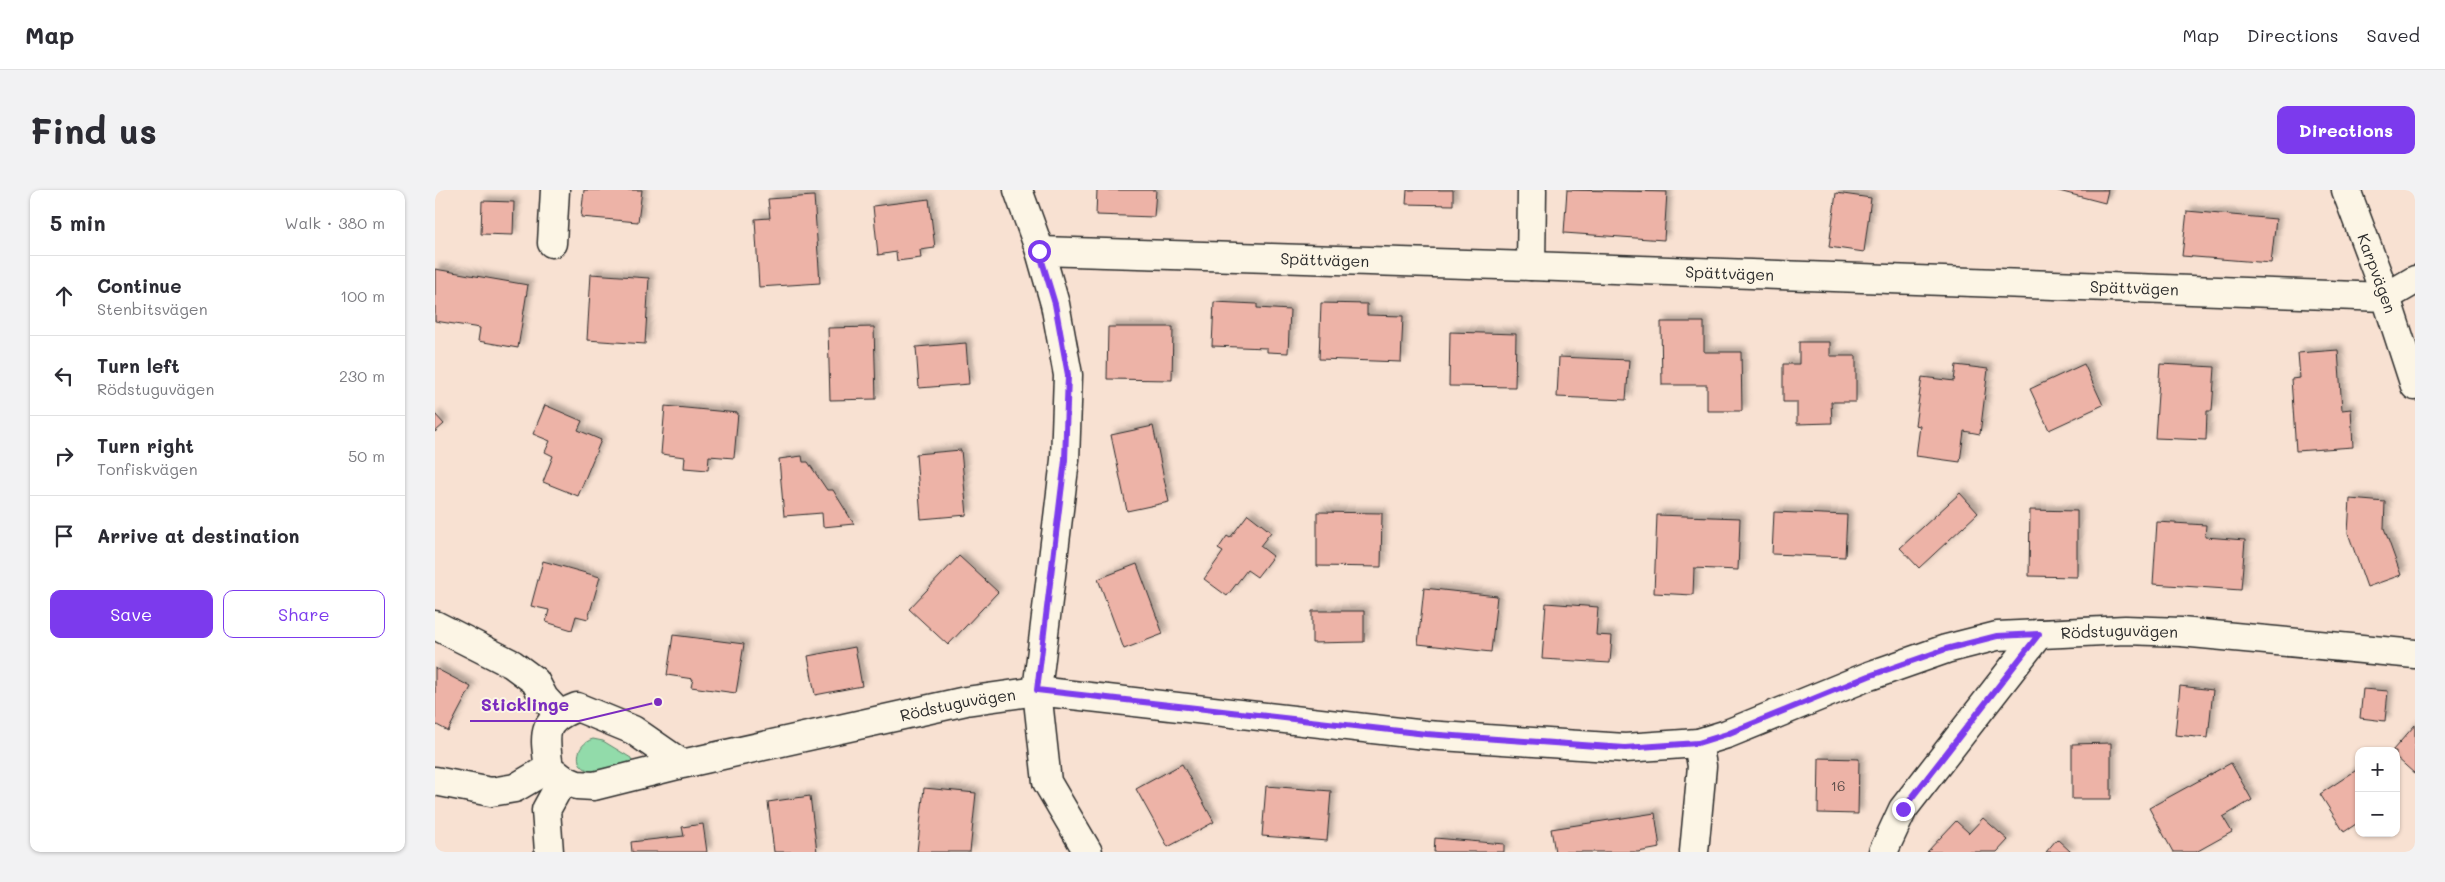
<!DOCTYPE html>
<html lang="en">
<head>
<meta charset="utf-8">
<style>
  :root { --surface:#fff; --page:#f2f2f3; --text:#2b2b33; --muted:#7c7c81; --line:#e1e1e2; --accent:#7c3aed }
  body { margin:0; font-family:Mali,sans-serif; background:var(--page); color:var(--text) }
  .controls { position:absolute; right:15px; bottom:15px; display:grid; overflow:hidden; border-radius:10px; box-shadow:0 1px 4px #0004 }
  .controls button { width:45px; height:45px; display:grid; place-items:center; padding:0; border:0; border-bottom:1px solid var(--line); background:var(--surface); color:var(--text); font:25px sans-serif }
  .stop { position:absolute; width:15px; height:15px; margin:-11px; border:4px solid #7c3aed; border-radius:50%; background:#fff }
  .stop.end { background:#7c3aed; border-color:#fff; box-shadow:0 1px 5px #0008 }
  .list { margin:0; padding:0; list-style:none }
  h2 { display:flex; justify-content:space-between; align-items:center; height:65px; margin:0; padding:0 20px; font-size:21px }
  h2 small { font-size:16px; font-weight:400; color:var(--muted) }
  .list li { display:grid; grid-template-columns:32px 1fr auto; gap:15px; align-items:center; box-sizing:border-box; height:80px; padding:0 20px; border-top:1px solid var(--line) }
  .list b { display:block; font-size:19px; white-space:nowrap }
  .list p { margin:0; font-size:16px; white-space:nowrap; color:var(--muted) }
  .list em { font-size:16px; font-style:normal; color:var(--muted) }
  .actions { display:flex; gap:10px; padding:15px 20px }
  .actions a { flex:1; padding:11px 0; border:1px solid var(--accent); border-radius:10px; text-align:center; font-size:18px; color:var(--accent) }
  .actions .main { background:var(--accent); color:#fff }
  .icon { flex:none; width:28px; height:28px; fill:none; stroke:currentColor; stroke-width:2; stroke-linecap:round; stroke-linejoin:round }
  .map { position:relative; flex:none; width:1980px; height:662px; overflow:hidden; border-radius:10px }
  header { display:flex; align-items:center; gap:30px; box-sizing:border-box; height:70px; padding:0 25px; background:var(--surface); border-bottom:1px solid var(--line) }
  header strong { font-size:24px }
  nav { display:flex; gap:28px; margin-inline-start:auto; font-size:18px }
  .intro { display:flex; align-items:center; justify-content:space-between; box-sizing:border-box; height:120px; padding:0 30px }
  h1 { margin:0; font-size:35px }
  .button { padding:12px 22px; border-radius:10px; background:var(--accent); color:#fff; font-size:18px; font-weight:700 }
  main { display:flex; gap:30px; padding:0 30px }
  aside { flex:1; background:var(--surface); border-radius:10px; box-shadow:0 1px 4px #0004 }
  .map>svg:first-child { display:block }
  .green { fill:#92dbaa; stroke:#5e836a }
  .building { fill:#edb3a7; stroke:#2b2b2b; filter:url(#shadow) }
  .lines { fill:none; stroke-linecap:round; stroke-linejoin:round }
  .minor-casing { stroke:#2b2b2b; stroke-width:31 }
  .minor { stroke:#fcf5e5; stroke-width:28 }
  .route { stroke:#7c3aed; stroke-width:6 }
  .labels { text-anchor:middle; stroke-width:4; stroke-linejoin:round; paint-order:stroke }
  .number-label { font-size:14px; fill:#5c4d4a }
  .street-label { font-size:16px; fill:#2b2b2b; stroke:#fcf5e5 }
  .leader { fill:none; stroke:#7b2cbf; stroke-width:2 }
  .callout-dot { fill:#7b2cbf; stroke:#fcf5e5; stroke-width:2 }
  .callout-label { font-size:18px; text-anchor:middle; font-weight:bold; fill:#7b2cbf; stroke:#fcf5e5; stroke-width:4; stroke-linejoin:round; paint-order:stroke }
</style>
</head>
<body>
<header>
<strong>Map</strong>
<nav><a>Map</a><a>Directions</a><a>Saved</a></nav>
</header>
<div class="intro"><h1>Find us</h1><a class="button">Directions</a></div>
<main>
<aside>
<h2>5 min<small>Walk · 380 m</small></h2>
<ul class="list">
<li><svg class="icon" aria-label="ahead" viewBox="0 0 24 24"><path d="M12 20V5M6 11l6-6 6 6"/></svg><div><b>Continue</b><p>Stenbitsvägen</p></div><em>100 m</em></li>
<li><svg class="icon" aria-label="left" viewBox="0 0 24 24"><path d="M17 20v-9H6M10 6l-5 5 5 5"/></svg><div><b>Turn left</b><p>Rödstuguvägen</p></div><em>230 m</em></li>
<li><svg class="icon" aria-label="right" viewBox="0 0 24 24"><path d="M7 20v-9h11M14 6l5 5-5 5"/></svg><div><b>Turn right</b><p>Tonfiskvägen</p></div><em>50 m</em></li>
<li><svg class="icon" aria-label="arrive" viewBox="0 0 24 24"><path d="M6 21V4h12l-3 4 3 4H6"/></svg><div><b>Arrive at destination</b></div></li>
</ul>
<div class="actions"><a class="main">Save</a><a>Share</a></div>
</aside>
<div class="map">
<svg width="1980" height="662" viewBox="0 0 1980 662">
  <defs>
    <filter id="shadow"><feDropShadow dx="4.5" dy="-4.5" stdDeviation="2.5" flood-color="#0004"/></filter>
  </defs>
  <rect width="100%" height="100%" fill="#f8e1d2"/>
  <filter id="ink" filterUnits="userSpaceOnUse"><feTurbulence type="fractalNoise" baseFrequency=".02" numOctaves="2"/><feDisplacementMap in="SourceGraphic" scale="10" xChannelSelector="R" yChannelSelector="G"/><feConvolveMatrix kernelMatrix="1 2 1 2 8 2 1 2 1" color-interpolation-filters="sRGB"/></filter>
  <g filter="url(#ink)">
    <path class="green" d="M158,549L168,551L196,568L197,572C186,575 170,581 158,581C137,579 140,554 158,549Z"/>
    <path class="building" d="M149,0H207L203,32L146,27Z
      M662,0H721L719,27L661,25Z
      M972,0H1018V15L971,14Z
      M1132,0L1232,2L1229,50L1129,43Z
      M1620,0H1673L1670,13Z
      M1401,3L1436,8L1429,62L1394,57Z
      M379,6L385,93L324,97L320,29L335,28L333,9Z
      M494,9L500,58L485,60L486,68L462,71L461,62L443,65L438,16Z
      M47,11L79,12L78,45L46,44Z
      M1752,21L1841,29L1836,73L1747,66Z
      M0,79L93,95L83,158L43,151L45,138L0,131Z
      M156,84L214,88L210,154L152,150Z
      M779,112L822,114V118L855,120L853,163L832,162V158L777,156Z
      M886,113L932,114V125L968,126L966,172L884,169Z
      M1226,132H1269V162H1306L1307,221H1272V195H1227Z
      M439,137L441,209L395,210L393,138Z
      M673,137H738L737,190L672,189Z
      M1015,142L1081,144L1080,197L1014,196Z
      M1364,152H1395V166H1421V212H1396L1397,233L1362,234V212H1348V174H1364Z
      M531,153L534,194L484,198L481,157Z
      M1903,160L1907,220L1916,219L1918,257L1861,261L1856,189L1865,188L1863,163Z
      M1124,167L1194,170L1191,210L1122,207Z
      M1649,174L1668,215L1614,240L1595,199Z
      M1725,174L1780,177L1777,221H1772L1771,250L1720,248Z
      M1521,175L1553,179L1545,244L1529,241L1525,272L1481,266L1485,236L1480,235L1487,187L1519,191Z
      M110,215L147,231L143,240L166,250L143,306L108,292L118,266L110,262L115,251L98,244Z
      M230,216L303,223L299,268L274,266L273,280L249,278L250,267L226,264Z
      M0,224L9,234L0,242Z
      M718,236L734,312L692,321L676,245Z
      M526,260L532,325L486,329L481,264Z
      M367,266L368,272H373L392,300H398L419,334L388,337L387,323L349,326L344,269Z
      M1525,303L1543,323L1484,378L1465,358Z
      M1915,309L1950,312L1949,338L1966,385L1932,397L1913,343Z
      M1595,320L1642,321V387L1594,386Z
      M882,322L947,323L946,377L882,376Z
      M1339,322L1412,325L1410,367L1337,364Z
      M813,324L836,342L825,356L838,366L822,387L812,380L792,406L769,389L788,362L783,359L792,346L795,348Z
      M1222,325L1305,328L1303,380L1259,378L1258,405L1219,403Z
      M1722,332L1771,335L1770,347L1810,350L1806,400L1718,394Z
      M524,366L563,402L513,455L474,419Z
      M108,371L165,387L153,429L141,426L137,440L111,432L114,420L96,416Z
      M702,374L728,444L689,459L663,389Z
      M989,398L1062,406L1056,462L983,454Z
      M1111,413L1163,417L1161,445L1177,446L1175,473L1107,469Z
      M877,421H929V452L877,453Z
      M238,445L309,454L301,503L256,497L258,489L232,485Z
      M420,457L427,496L380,505L373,466Z
      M0,478L36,497L13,541L0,534Z
      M1745,496L1778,500L1773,548L1740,545Z
      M1928,499L1953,501L1950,531L1925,528Z
      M1980,535V584L1961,567V561H1957Z
      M1676,553V609H1637V554Z
      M1384,568L1424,569L1423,624L1383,623Z
      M1796,573L1817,610L1788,627L1797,642L1761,662H1738L1714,618Z
      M747,574L779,632L733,657L701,599Z
      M1923,579L1924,632L1909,642L1885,604Z
      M831,596L896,601L892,651L827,646Z
      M489,598L541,603L535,662H482Z
      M375,606L382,662H339L333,612Z
      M1220,623L1225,658L1203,662H1120L1116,639Z
      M1548,628L1573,650L1562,662H1492L1521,631L1534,643Z
      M268,634L272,662H197L196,652L249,646L247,637Z
      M1000,648L1069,654V662H999Z
      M1622,649L1636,662H1611Z"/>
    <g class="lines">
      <g class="minor-casing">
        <g id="minor">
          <path d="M583,0L605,61L620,114L633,185L630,270L602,501L612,592L653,662"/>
          <path id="s1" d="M1911,0L1951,107L1980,196"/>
          <path d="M117,53L120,0"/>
          <path id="s2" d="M605,61L1096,76L1951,107L1980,90"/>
          <path d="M1096,76L1097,0"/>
          <path d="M0,435L77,474L100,491L109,508L124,524"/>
          <path id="s3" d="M247,574L198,540L142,517C106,531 109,543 114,578L128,589L142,595L159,596L247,574L531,511L602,501L991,545L1190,558L1263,553L1292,544L1434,486L1511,459L1562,446L1690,440L1746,442L1980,464"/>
          <path d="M0,591L56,602L80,598L114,578"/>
          <path d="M114,662L111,620L128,589"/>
          <path d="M1259,662L1267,576L1263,553"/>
          <path d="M1448,662L1468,619L1604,444"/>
        </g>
      </g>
      <use href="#minor" class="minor"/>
    </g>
  </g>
  <g class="lines" filter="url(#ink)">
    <path class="route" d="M604,61L620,114L633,185L630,270L602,500L991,544L1190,558L1263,553L1292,544L1434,486L1511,459L1562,446L1604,444L1468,619"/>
  </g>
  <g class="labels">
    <g class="number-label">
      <text x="1403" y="601">16</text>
    </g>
    <g class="street-label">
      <text dy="6" stroke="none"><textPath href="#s2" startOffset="285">Spättvägen</textPath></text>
      <text dy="6" stroke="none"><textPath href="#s2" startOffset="690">Spättvägen</textPath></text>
      <text dy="6" stroke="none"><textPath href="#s1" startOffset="89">Karpvägen</textPath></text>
      <text dy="6" stroke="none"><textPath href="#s2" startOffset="1095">Spättvägen</textPath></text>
      <text dy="6" stroke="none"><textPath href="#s3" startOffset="1805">Rödstuguvägen</textPath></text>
      <text dy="6" stroke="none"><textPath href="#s3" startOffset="620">Rödstuguvägen</textPath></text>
    </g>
  </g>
  <path class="leader" d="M223 512L144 531H35"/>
  <circle class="callout-dot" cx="223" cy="512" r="5"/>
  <g class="callout-label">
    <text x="90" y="521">Sticklinge</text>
  </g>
</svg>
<div class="controls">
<button>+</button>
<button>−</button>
</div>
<div class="stop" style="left:604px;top:61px"></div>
<div class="stop end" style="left:1468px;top:619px"></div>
</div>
</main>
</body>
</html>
